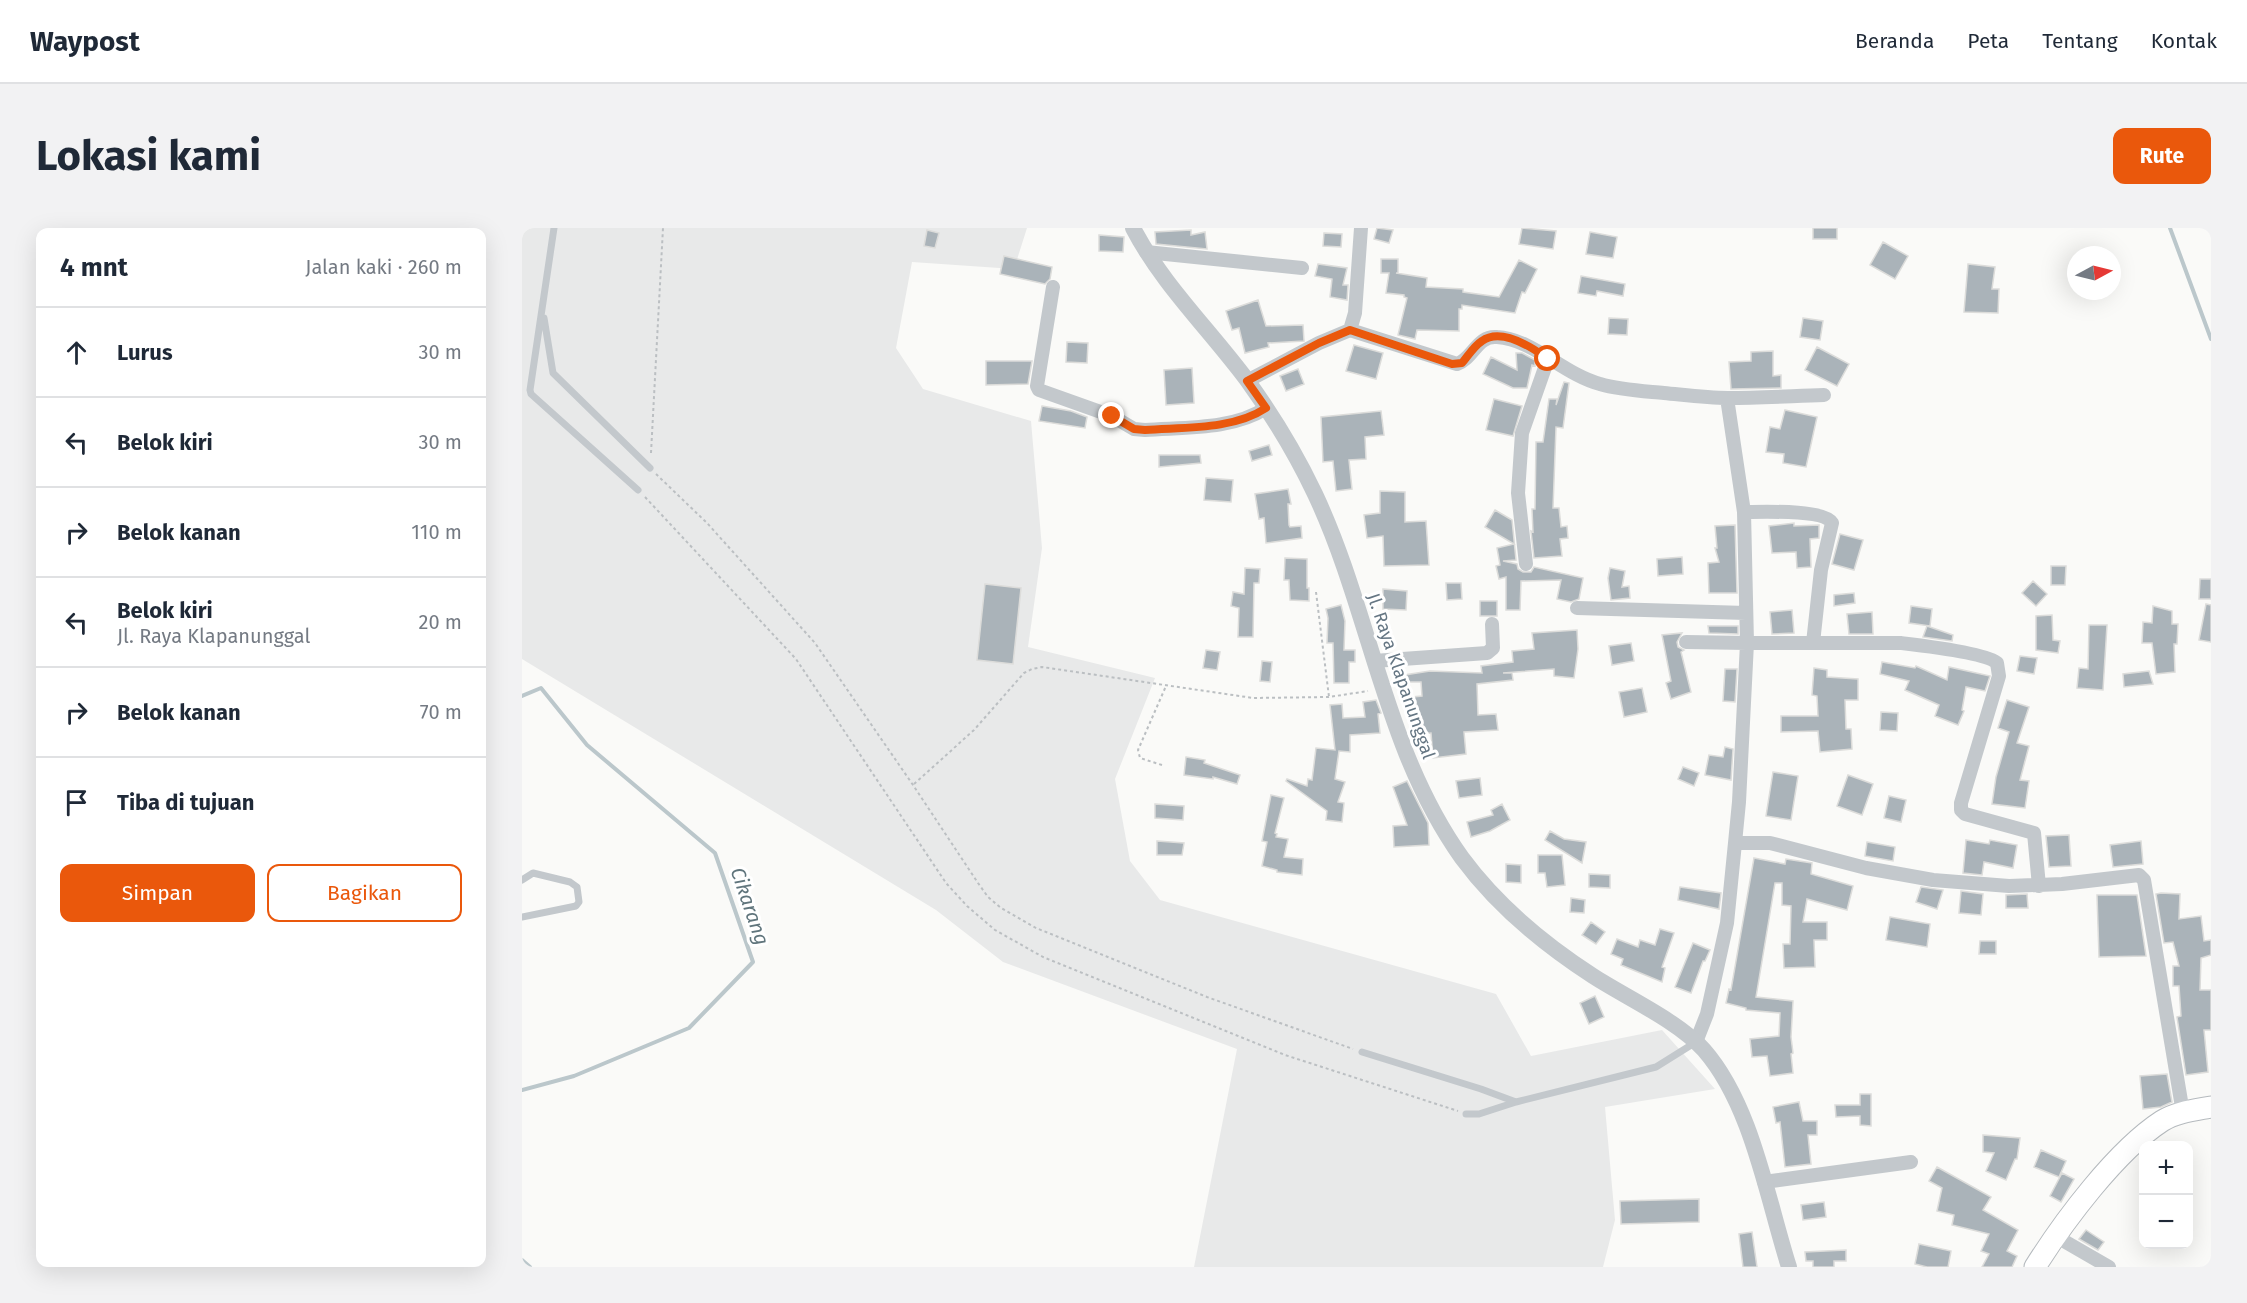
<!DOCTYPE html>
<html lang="id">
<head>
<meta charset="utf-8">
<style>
  :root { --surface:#fff; --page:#f2f2f3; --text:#1f2937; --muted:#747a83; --line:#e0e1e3; --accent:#ea580c }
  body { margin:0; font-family:"Fira Sans",sans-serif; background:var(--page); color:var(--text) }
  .controls { position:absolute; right:18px; bottom:18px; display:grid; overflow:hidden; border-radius:12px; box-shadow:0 6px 24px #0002 }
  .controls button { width:54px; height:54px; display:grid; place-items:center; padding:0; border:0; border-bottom:2px solid var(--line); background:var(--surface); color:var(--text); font:30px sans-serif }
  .compass { position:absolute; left:1545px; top:18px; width:54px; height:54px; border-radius:50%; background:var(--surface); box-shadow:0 6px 24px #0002; rotate:83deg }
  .stop { position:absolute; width:18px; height:18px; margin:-14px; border:4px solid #ea580c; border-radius:50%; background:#fff }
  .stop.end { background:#ea580c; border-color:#fff; box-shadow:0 2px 6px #0008 }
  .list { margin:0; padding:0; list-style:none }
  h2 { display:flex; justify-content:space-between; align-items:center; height:78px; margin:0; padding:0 24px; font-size:26px }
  h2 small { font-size:20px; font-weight:400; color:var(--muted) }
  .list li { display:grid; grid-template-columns:39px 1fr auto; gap:18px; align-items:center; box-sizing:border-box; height:90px; padding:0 24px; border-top:2px solid var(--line) }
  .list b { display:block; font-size:22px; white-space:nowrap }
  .list p { margin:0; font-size:20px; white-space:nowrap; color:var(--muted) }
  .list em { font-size:20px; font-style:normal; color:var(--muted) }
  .actions { display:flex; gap:12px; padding:18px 24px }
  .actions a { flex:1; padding:14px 0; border:2px solid var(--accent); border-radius:12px; text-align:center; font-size:21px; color:var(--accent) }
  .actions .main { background:var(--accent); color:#fff }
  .icon { flex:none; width:33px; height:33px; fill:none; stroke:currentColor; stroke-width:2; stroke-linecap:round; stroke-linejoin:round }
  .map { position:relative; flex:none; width:1689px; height:1039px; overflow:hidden; border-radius:12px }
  header { display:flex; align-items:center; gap:36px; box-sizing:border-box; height:84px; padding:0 30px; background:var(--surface); border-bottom:2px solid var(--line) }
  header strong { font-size:28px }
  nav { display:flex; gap:33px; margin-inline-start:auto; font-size:21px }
  .intro { display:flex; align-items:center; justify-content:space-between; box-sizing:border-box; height:144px; padding:0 36px }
  h1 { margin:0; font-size:42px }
  .button { padding:15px 27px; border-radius:12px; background:var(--accent); color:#fff; font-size:21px; font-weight:700 }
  main { display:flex; gap:36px; padding:0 36px }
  aside { flex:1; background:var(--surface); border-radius:12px; box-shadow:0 6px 24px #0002 }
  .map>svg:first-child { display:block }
  .built { fill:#e8e9e9 }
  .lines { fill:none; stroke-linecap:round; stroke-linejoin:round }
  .stream { stroke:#bbc7cb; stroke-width:4 }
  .building { fill:#aab3b9; stroke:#dcdcda; stroke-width:1.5 }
  .primary-casing { stroke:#b5babe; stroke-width:23 }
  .path { stroke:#bbbfc2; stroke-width:2; stroke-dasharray:3 3; stroke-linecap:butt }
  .service { stroke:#c3c8cc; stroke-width:7 }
  .minor { stroke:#c3c8cc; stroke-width:14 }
  .tertiary { stroke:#c3c8cc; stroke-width:16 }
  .primary { stroke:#fff; stroke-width:21 }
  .route { stroke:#ea580c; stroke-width:8 }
  .labels { text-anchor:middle; stroke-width:6; stroke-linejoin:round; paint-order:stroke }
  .street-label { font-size:18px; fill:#657683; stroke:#fff }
  .water-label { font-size:20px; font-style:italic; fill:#60757c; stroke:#fff }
</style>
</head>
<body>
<header>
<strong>Waypost</strong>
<nav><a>Beranda</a><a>Peta</a><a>Tentang</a><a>Kontak</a></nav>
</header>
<div class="intro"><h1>Lokasi kami</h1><a class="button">Rute</a></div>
<main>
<aside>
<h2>4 mnt<small>Jalan kaki · 260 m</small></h2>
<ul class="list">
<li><svg class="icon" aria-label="ahead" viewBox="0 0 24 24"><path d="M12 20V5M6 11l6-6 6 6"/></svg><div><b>Lurus</b></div><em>30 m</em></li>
<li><svg class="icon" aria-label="left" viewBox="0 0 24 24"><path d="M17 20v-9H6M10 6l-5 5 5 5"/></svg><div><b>Belok kiri</b></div><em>30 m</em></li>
<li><svg class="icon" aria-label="right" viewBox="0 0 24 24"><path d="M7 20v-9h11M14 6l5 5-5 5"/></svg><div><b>Belok kanan</b></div><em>110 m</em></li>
<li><svg class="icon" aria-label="left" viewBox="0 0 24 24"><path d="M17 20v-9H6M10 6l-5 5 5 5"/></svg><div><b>Belok kiri</b><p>Jl. Raya Klapanunggal</p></div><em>20 m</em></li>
<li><svg class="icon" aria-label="right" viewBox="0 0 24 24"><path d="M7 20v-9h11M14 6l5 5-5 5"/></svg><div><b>Belok kanan</b></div><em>70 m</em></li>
<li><svg class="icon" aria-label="arrive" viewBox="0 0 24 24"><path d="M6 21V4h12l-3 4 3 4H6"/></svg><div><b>Tiba di tujuan</b></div></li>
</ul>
<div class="actions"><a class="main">Simpan</a><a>Bagikan</a></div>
</aside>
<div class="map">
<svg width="1689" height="1039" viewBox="0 0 1689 1039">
  <rect width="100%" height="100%" fill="#fafaf8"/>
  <path class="built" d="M0,0H505L492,41L390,34L374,120L401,161L509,193L520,320L506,419L633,450L593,551L608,633L638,672L974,766L1009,828L1140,802L1193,861L1083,879L1093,992L1081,1039H672L715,821L481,734L414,682L0,431Z"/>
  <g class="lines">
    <path class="stream" d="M1648,0L1689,111
      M0,468L19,460L65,517L193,625L231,734L167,800L52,848L0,862
      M0,1032L8,1039"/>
  </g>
  <path class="building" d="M855,0L871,2L867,15L852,11Z
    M1000,0L1034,3L1031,21L997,16Z
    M1291,0H1315V11H1291Z
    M405,2L417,5L413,20L402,18Z
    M669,2V7L683,4L685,21L634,16L633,4Z
    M1068,4L1095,9L1091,30L1064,26Z
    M802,5L820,6L819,19L801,18Z
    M577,7L602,9L601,24L577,23Z
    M1361,14L1386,28L1373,51L1348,37Z
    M482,28L530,39L528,51L523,56L478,46Z
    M859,31H876V45H874L905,50L904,59L941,61V64L977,69L997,32L1015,41L1003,65L1000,64L993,85L940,77V81H937V103L895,102L893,111L876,107L885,70L882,69V67L864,65L867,45H859Z
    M796,36L825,40L821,57H826L825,72L808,69L810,51L793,48Z
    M1446,36L1473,39L1470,61H1477L1476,85L1442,84Z
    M1059,48L1103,56L1101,68L1075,63L1074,68L1056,65Z
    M736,72L744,98L781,97L782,113L746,115L747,119L723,125L717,100L710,102L704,83Z
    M1087,90L1106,91L1105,107L1086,106Z
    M1281,90L1301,93L1298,112L1278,109Z
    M545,114L566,115L565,135L544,134Z
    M832,117L861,125L854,151L824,143Z
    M1295,119L1327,136L1315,158L1283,142Z
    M1251,123V148L1259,147V160L1209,161L1207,134L1229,133V124Z
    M994,125H1000L1013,132V138L1010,137L1005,160H991L961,146L969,129L995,142Z
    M464,133H510L506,156L464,157Z
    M670,140L672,175L644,177L642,142Z
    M776,141L782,156L764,163L758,148Z
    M1042,154L1047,155L1041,200L1034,199L1031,280H1037L1039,299L1045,298L1046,310L1038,311L1040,328L1012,330L1009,303L1011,304L1010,281H1013L1014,214H1021L1027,171H1035L1034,177Z
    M972,171L1000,178L991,208L964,202Z
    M520,178L549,183L565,189L563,200L517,193Z
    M1263,182L1295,189L1284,239L1261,235L1262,226L1244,224L1248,199L1258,201Z
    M859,183L862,207L843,209L844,231L827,232L830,261L814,263L811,233L801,234L799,189Z
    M747,217L750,227L730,233L727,223Z
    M637,227H678L679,235L637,239Z
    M684,250L711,252L709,274L682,272Z
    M766,261L769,276H766L767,297L768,299L779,298L780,310L744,315L742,290L737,291L733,266Z
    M858,263L883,264V294L904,293L907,337L862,338L861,308L845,310L842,287L858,285Z
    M973,282L990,292L994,332L981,333L995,336L996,341L1001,344H1009L1012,339L1061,350L1057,371L1049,374L1035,371L1039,352L999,353L998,382H984V349L977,351L974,338L978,337L975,320L992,316L963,299Z
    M1272,295V298L1297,297V310L1288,311L1289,339L1275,340L1274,324L1250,325L1247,298Z
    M1213,297L1215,365H1187L1186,335L1197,334L1193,320H1195L1193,298Z
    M1318,306L1341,312L1332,342L1310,336Z
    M1160,329L1161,346L1136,348L1135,331Z
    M763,330L785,331V360H787V373L768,372L767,352H762Z
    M1529,338H1544L1543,357H1529Z
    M723,340L738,341L737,355H732L731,409H716L717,380L709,378L711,364L722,366Z
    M1088,340L1103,343L1100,359L1107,358L1108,370L1089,372L1086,350Z
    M1678,351H1689V371H1677Z
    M1511,353L1525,366L1514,378L1500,365Z
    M924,355H939L940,371L925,372Z
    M463,356L499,360L491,436L455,432Z
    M861,361L885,363L884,382L861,381Z
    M1332,365L1333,375L1312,378V367Z
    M958,373H975V388H958Z
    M1684,376L1689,377V414L1677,412Z
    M819,377L823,393L822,422H833V434H827V455H812L811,415H805L806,390L804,381Z
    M1389,378L1410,381L1408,398L1387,395Z
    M1631,378L1650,383V396H1656L1655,416H1652L1653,444L1634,446L1630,415H1620L1621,394L1630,395Z
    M1270,382L1272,405L1250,406L1248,384Z
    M1350,384L1351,406H1327L1325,386Z
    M1530,387L1531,412L1538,413L1536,425L1514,422V388Z
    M1567,397H1585L1581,462L1555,460L1557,440L1566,441Z
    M1186,398H1216V406L1187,405Z
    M1405,398L1431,407L1430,413L1401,409Z
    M1055,402L1056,421L1052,450L1032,448V441L981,445H990L991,452L955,456L956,487L974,486L976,502L942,504L944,526L911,530L909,505L899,506L897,485L892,486L890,469L900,468L899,454H876V448L908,443L960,445L959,438L991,434L990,423L1012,421L1010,405Z
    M1160,405L1155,414L1156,419L1162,422L1159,424L1169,464L1149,471L1144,455L1149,453L1140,407Z
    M1109,415L1112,433L1090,437L1087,418Z
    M684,422L698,424L695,442L681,440Z
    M1498,428L1515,430L1512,446L1495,443Z
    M740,433L750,434L748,454L738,453Z
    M1360,434L1393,440L1394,438L1425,452L1427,439L1468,448L1463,463L1444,459L1440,482L1442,483L1436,497L1413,488L1417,477L1383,462L1387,453L1358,446Z
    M1292,440L1305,442V449L1336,451V472H1323L1324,501H1329L1330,521L1298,524L1296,503L1259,504V488H1296L1295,468L1290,467Z
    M1203,441H1215L1213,474L1201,473Z
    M1627,443L1631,456L1602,459L1601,446Z
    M1120,460L1125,484L1102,489L1097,464Z
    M854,472L859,485L856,486L858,505L828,507V524L817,523L813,551L823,554L816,574L822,575L820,594L804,592L805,583L764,553L765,551L785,558L786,551L790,552L794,520L813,522L808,477L820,476L821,490L843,489L841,474Z
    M1485,472L1507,479L1495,515L1507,518L1498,552L1507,553L1503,580L1470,576L1474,549L1487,504L1476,500Z
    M1359,484L1376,485L1375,503L1358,502Z
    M1203,519L1211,521L1209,552L1183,547L1187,527L1201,529Z
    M664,529L683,532L682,535L718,547L715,556L691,549V551L662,547Z
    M1161,539L1177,545L1172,558L1156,551Z
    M1251,544L1276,548L1269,592L1244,588Z
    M1326,547L1351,556L1340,587L1315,578Z
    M958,550L960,567L937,570L934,553Z
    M885,553L906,595L907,617L872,619L871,598L885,597L871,559Z
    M749,567L762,570L753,605L755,606L754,609L766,611L762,629L781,631L780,647L755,644V642L740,638L745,614L740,613Z
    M1367,568L1384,572L1379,594L1362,590Z
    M633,576L662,578L661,592L633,590Z
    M980,576L988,592L968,603L949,609L945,594L971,587L969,582Z
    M1028,603L1042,611L1064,614L1060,635L1023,612Z
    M1547,607L1549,638L1527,639L1524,608Z
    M1444,612L1467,616L1468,612L1495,617L1491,640L1462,634L1460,647L1441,645Z
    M635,613L662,615L660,627H635Z
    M1619,613L1621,636L1591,639L1588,617Z
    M1345,614L1373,619L1371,633L1343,628Z
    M1016,627H1040L1043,657L1025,659L1023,645H1016Z
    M1232,630L1263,636L1264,631L1290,635L1289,646L1331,658L1325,682L1285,671L1281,694H1305V712H1292L1293,739L1262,740L1261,716H1268L1269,678L1260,677V655H1253L1234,769L1271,773L1269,809L1271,825L1269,826L1271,845L1248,848L1245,828L1230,829L1228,811L1257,808L1258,785L1224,782V780L1204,775L1207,761L1209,762Z
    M984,636L999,637V655L984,654Z
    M1067,646L1088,647V660L1067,659Z
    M1158,659L1199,665L1197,681L1156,672Z
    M1399,659L1421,662L1415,681L1394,674Z
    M1439,663L1461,666L1459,687L1437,685Z
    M1639,665L1658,666L1657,691L1679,688L1682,713L1689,712V727L1679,730L1678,762H1689V802H1682L1686,844L1664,847L1655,789L1659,788L1657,758H1651V738H1657L1651,714L1642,715L1634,666Z
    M1505,666L1506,680H1484V667Z
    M1575,667H1615L1624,728L1577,729Z
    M1049,670L1063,672L1062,685L1048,684Z
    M1368,689L1408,696L1405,719L1364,712Z
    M1069,694L1083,704L1074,716L1060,707Z
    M1138,701L1152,705L1140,739L1143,740L1140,754L1099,737L1101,731L1089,726L1095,711L1116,719L1118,712L1133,717Z
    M1458,713H1474V726H1457Z
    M1171,715L1188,722L1183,733H1181L1169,765L1153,759Z
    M1073,768L1082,789L1067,796L1058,775Z
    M1645,846L1650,874L1639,879L1621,881L1618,848Z
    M1338,866H1349V898L1338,897V888L1314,889L1313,877H1338Z
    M1277,874L1281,893H1295V907H1286L1289,936L1263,939L1258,894L1254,895L1251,879Z
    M1461,907L1498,910L1495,931H1493L1484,952L1464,943L1472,925L1461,924Z
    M1519,922L1544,933L1537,949L1512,939Z
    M1415,939L1469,969L1461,982L1496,1002L1485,1023L1495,1028L1490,1039H1460L1467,1026L1459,1023L1467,1006L1430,997L1432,987L1415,983L1420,960L1407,953Z
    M1540,945L1552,951L1539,974L1528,968Z
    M1177,971V994L1099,996L1098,973Z
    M1302,974L1304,989L1281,992L1279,977Z
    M1564,1002L1582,1014L1576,1022L1557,1011Z
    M1230,1004L1235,1039H1221L1217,1006Z
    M1397,1016L1429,1023L1426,1039H1405L1393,1036Z
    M1324,1022V1033H1312V1039H1291V1033H1284L1283,1024Z"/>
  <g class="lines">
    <g class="primary-casing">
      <path id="primary" d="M1513,1039C1542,993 1594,923 1640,893C1654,884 1673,882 1689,879"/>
    </g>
    <path class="path" d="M129,225L141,0
      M134,246L185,295L293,415L391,557L456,655L466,669L479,680L514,700L685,769L831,821
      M123,269L274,431L424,655L445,678L473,702L521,729L763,827L936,883
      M794,364L807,469
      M640,537L618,530L616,522L644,458
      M392,556L452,502L502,445L510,441L520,439L731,470L807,469L846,463"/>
    <path class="service" d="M32,0L8,162L9,166L116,262
      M22,90L31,145L128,240
      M0,652L11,645L48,654L55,659L57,674L54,678L0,689
      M840,824L959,861L994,874
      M944,886H957L994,874L1134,839L1174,814"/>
    <path class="minor" d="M624,24L780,40
      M531,59L515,158L517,162L590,188L612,201L623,202C662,199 711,202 744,180
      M828,102L833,85L839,0
      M725,153L797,115L828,102L935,136C951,131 955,107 975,109C1011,111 1041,146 1078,156C1098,162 1121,163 1142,165C1163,167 1184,170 1206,170C1238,170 1270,168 1302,167
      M1222,284C1238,284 1302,281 1310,295L1299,342L1291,415
      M1004,336L996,265L1000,205L1026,131
      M1055,380L1224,385
      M1164,414L1225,415L1222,284L1205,170
      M852,433L965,425L971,420L970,396
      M1213,615L1217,574L1225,415H1379C1396,417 1465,425 1475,435L1477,448L1439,575V582L1443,586L1512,605L1517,658
      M1174,814L1185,786L1205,695L1213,615H1248L1344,640L1411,652L1487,658L1540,656L1617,647L1622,652L1661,885
      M1242,954L1389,934
      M1535,1009L1587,1039"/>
    <path class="tertiary" d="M611,0C640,56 687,101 725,152C751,188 774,226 793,266C849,385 862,521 940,630C974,676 1023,717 1071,748C1105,770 1156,793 1182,822C1230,877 1245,970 1267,1039"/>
    <use href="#primary" class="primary"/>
  </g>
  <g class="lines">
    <path class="route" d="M590,188L612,201L623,202C662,199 711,202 744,180L725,153L797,115L828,102L930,136L940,135C946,128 952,118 960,113C979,99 1011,120 1026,131"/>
  </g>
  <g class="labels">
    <g class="street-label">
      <text transform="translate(879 448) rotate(71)" y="6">Jl. Raya Klapanunggal</text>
    </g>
    <g class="water-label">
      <text transform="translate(228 678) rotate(71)" y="7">Cikarang</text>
    </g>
  </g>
</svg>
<div class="controls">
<button>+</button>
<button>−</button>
</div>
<svg class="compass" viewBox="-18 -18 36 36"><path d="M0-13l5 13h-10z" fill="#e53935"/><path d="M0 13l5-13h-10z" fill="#747a83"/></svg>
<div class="stop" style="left:1026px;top:131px"></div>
<div class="stop end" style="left:590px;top:188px"></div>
</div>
</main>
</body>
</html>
